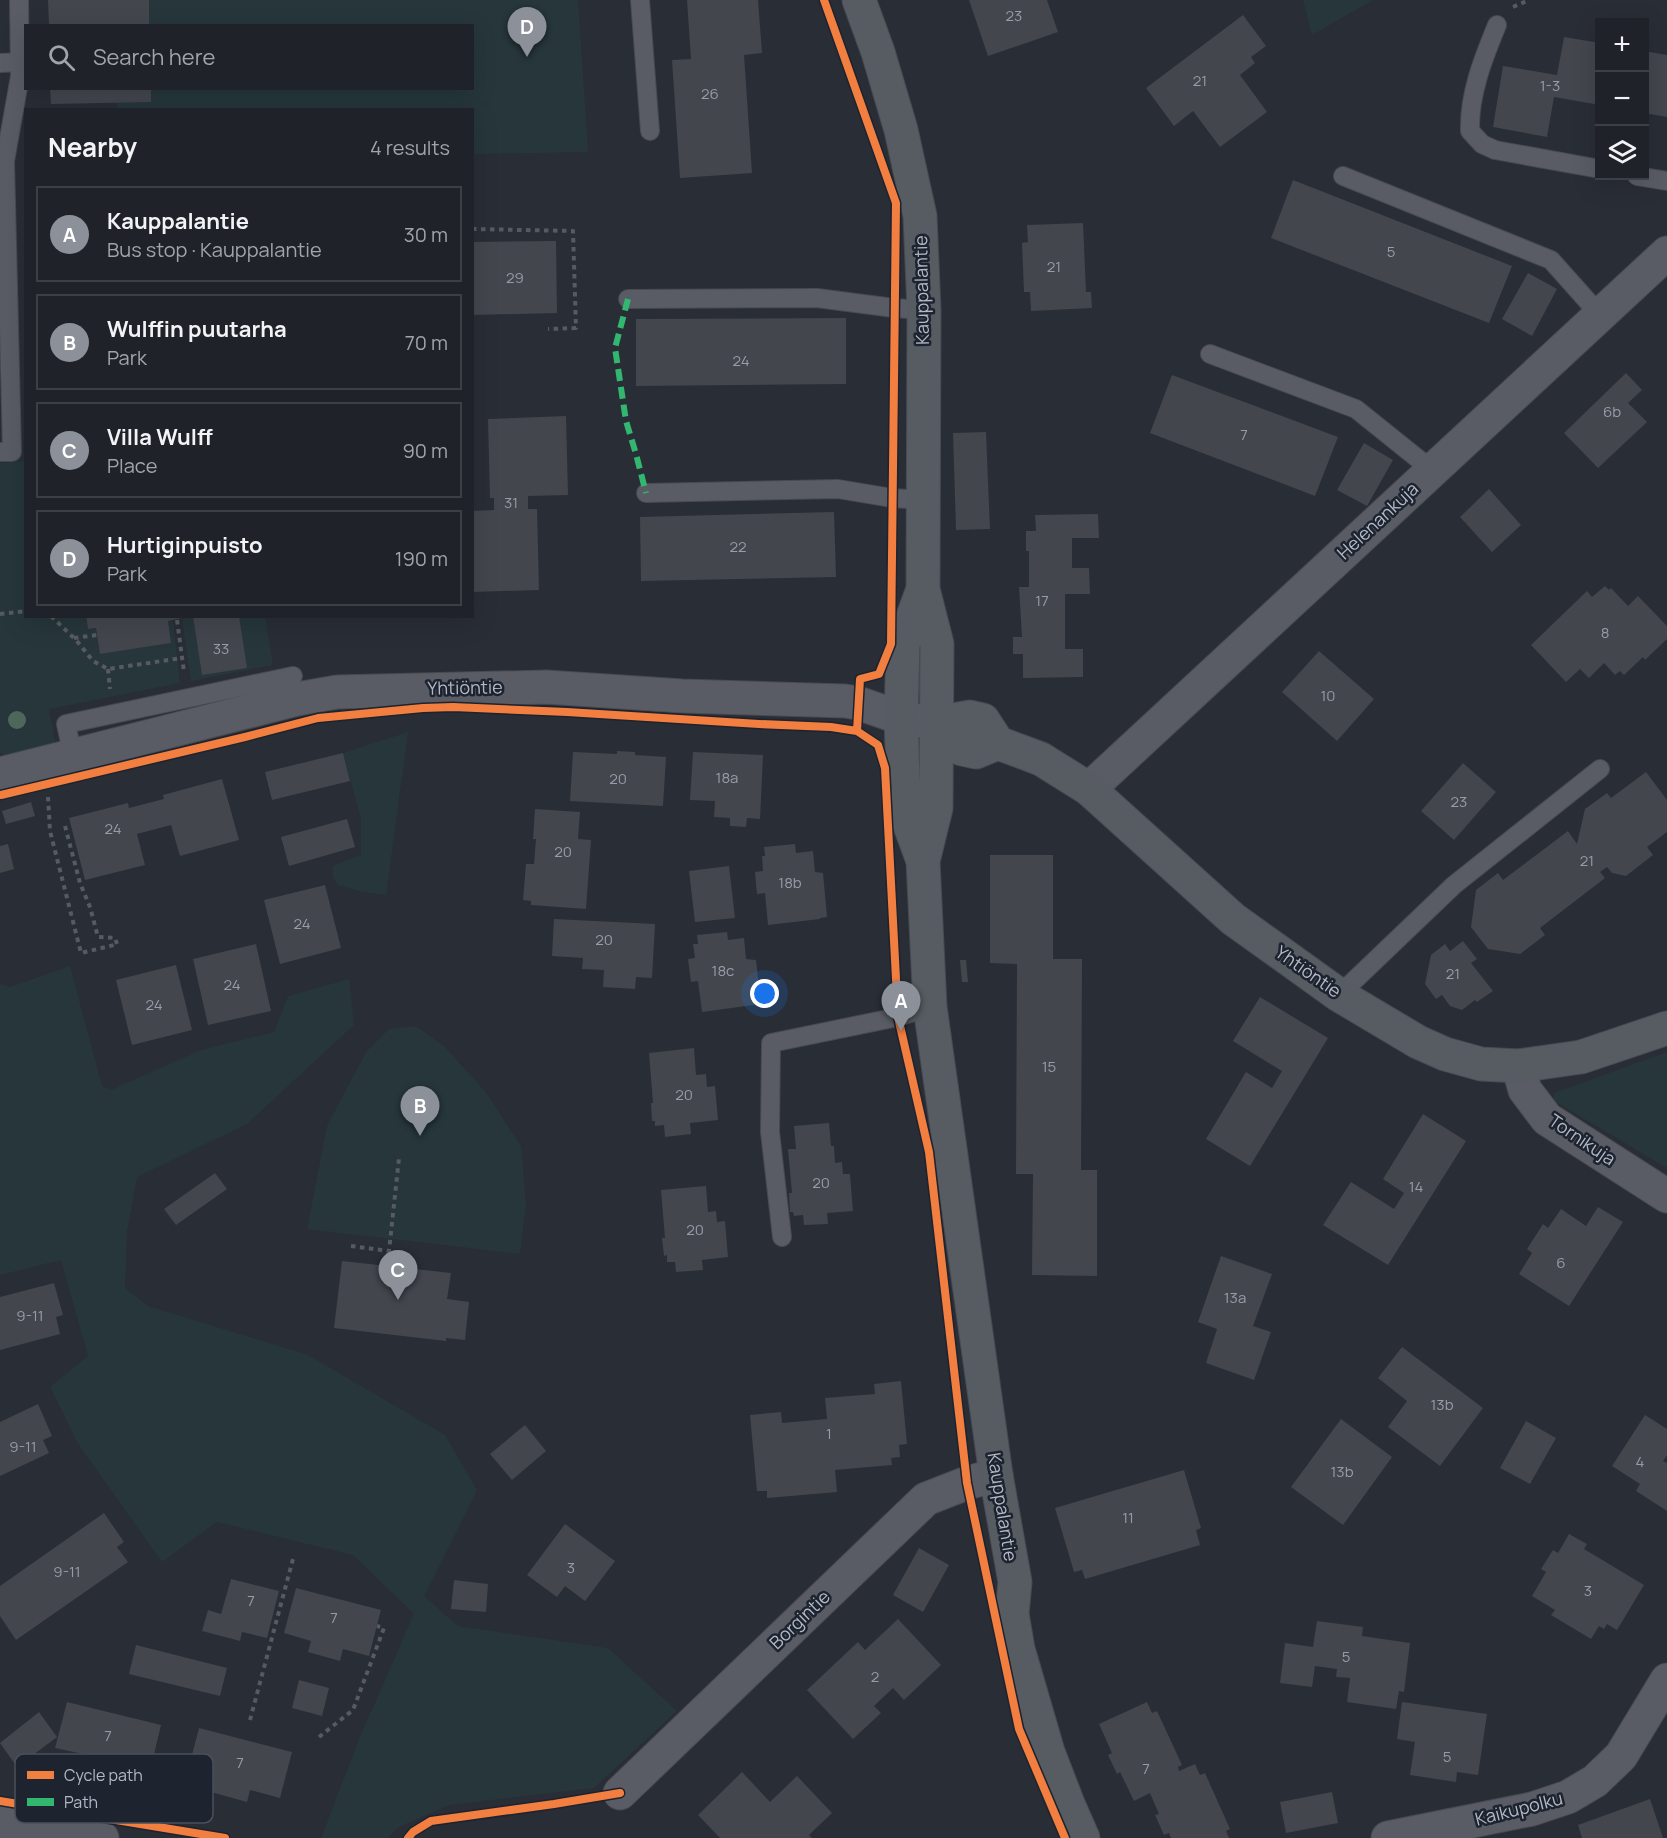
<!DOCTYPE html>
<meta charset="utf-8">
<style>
:root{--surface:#1f2228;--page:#272a30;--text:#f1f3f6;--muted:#a1a4a8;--line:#3c3f45;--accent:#8c9099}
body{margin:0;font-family:Manrope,sans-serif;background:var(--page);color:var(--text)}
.controls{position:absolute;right:18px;top:18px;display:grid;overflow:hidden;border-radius:0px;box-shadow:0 6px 24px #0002}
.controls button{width:54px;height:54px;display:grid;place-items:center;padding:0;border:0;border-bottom:2px solid var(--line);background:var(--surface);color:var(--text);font:30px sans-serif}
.you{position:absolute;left:765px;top:994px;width:21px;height:21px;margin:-15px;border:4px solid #fff;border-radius:50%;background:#1a73e8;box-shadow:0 0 0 9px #1a73e833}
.badge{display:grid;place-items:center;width:39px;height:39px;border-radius:50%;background:var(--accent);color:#fff;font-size:20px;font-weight:700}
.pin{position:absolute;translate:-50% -50px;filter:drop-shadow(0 2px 3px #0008)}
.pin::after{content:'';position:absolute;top:32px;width:21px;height:18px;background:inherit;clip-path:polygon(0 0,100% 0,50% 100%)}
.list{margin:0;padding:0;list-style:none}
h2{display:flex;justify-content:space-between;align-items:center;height:78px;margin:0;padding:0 24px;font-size:26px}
h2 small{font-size:20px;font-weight:400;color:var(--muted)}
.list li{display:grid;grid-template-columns:39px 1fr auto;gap:18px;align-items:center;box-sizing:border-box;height:96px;margin:0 12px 12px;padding:0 12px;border:2px solid var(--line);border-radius:0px}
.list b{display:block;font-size:22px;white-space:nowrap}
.list p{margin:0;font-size:20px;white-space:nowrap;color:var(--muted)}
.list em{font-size:20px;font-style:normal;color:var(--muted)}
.icon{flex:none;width:33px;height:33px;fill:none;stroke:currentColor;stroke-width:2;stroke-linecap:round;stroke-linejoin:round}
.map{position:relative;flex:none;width:1667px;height:1838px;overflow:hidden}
.search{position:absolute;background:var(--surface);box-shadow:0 6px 24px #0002;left:24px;top:24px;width:450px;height:66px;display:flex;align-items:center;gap:15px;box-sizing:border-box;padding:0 21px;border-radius:0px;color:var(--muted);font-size:22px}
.panel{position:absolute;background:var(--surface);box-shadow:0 6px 24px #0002;left:24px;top:108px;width:450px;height:510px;border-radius:0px}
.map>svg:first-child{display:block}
</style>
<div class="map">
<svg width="1667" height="1838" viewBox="0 0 1667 1838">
<rect width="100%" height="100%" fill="#292d35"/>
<!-- green -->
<path fill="#26363a" d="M149 0H578L588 152 473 154 472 110H117V102L151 88H472V26L149 25Z
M1303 0H1373L1312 35Z
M25 461 26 616 86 617 88 629 96 628 100 654 171 643 168 621 173 620 180 683 49 709 56 747 3 760V753H0V463Z
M194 617H265L273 665 191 681 182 619Z
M408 732 386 895 359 891 338 885 333 877V866L361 855V819L343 753Z
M70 966 102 1086 111 1090 201 1050 274 1032 288 996 349 979 354 1025 247 1124 137 1177 127 1232 125 1288 148 1306 308 1355 445 1435 477 1490 424 1596 458 1626 608 1648 677 1711 594 1788 449 1805 399 1827 388 1838H321L360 1737 414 1614 353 1555 217 1522 162 1562 77 1442 50 1387 88 1356 61 1260 0 1275V984L10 987Z
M416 1026 444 1046 485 1091 521 1146 526 1203 520 1254 307 1229 327 1126 366 1052 389 1029Z
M1667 1052V1168L1554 1101V1093Z"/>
<!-- building -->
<path fill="#43464d" d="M48 0H149V26H49Z
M687 0H758L762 53 744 55 752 173 680 178 672 60 691 59Z
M969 0H1047L1058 32 988 56Z
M1243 15 1266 46 1251 57 1255 63 1240 75 1267 112 1220 147 1193 111 1174 126 1146 88Z
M1564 37 1600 43V105L1554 97 1547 137 1493 127 1503 66 1557 75Z
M1644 51 1667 55V117L1644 113Z
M50 88H151V102L51 104Z
M1293 180 1512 266 1489 323 1271 238Z
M1083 223 1086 292H1091L1092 308 1031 311 1030 292H1024L1022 243 1028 242 1027 225Z
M556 241 557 313 472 315V242Z
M1528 273 1557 289 1532 336 1502 319Z
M846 318V384L636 386V319Z
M1626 373 1642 390 1628 403 1647 422 1598 468 1564 433Z
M1172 375 1338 437 1315 496 1150 433Z
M566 416 568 495 528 496V509H537L539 590 472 592V511L494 510V498H490L488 419Z
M986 432 990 529 956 530 953 433Z
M1364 443 1393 460 1367 506 1337 490Z
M1489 489 1521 525 1492 552 1460 517Z
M834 512 836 577 641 581 640 517Z
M1098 514 1099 538H1072V568H1089L1090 594H1065V649H1083V677L1023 678V654H1013V637H1022L1019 587H1029V551H1026V531H1036L1035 515Z
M1605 586 1609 590 1611 588 1628 606 1638 596 1667 626V639L1645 660 1643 657 1624 675 1620 671 1615 675 1604 663 1589 678 1580 669 1566 682 1531 645 1587 591 1592 597Z
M86 616H187V617L168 621 171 643 100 654 96 628 88 629Z
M193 616H239L247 668 202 675Z
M1319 651 1374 699 1337 741 1282 692Z
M617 751 635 752V755L666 757 663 806 570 801 573 752 617 754Z
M693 752 763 755 760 819 747 818 746 827 730 826V818L714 817 715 801 690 800Z
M343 753 350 781 272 800 265 772Z
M1463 763 1496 792 1454 840 1421 811Z
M1646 772 1667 800V832L1647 847 1653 855 1626 876 1612 873 1607 867 1600 872 1605 878 1540 928 1545 935 1520 954 1488 949 1471 927 1476 890 1498 873 1503 880 1568 831 1577 844 1585 809 1607 793 1611 798Z
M222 779 239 840 180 856 171 825 137 834 145 865 85 880 69 818 128 803 129 808 164 799 163 795Z
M31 802 35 816 6 824 2 811Z
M535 809 580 812 578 839 591 840 586 909 531 905V901L523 900 526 864H534L536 839H533Z
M347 819 355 847 289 866 281 837Z
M8 844 14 869 0 873V846Z
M795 844 796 853 813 851 815 872 823 873 827 917 820 918V919L768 925 765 893 757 894 755 872 763 871 762 856H765L764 847Z
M990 855H1053V959H1082L1081 1170H1097V1276L1032 1275 1033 1174H1016L1017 964 990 963Z
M729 866 735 918 695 922 689 871Z
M325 885 341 948 280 964 264 900Z
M554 919 655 924 652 978 636 977 635 989 603 987 604 970 582 969 583 958 552 956Z
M727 932 728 940 744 938 746 959 756 960 761 1004 702 1012 698 981 691 982 688 959 695 958 693 944H698L697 935Z
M1463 941 1477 959 1471 963 1493 991 1477 1002 1475 1000 1462 1010 1450 1006 1442 995 1436 999 1425 984 1431 955 1445 944 1450 951Z
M256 944 271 1011 208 1025 193 959Z
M960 960H966L968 982H962Z
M176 965 192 1030 132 1045 116 980Z
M1260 997 1328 1038 1250 1166 1206 1139 1246 1072 1272 1088 1282 1071 1233 1041Z
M694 1048 696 1075 706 1074 707 1087 715 1086 718 1120 690 1123 691 1134 665 1137 664 1125 655 1126V1121H652L651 1103H653L649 1053Z
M1423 1114 1466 1141 1388 1265 1323 1225 1351 1182 1394 1209 1404 1193 1383 1179Z
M829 1123 831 1146H834L835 1163 842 1162 843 1174H850L853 1211 827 1213 828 1224 804 1225 803 1215 794 1216 793 1212H790L789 1193H792L788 1149H796L794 1126Z
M215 1173 227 1189 176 1225 164 1209Z
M706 1186 708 1212 716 1211 717 1222 725 1221 728 1257 702 1260 703 1270 676 1272 675 1262H667V1255L664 1256 662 1238H665L661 1190Z
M1598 1207 1623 1222 1569 1306 1519 1274 1532 1253 1527 1249 1543 1224 1548 1228 1561 1209 1586 1226Z
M1221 1256 1272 1274 1253 1326 1271 1332 1254 1380 1206 1363 1217 1329 1198 1322Z
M342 1261 451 1273 447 1299 469 1302 465 1340 446 1338V1341L334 1328Z
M54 1283 63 1315 56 1317 60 1334 0 1350V1297Z
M1402 1347 1483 1408 1440 1466 1388 1427 1407 1401 1378 1378Z
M901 1381 907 1444 899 1445 900 1457 891 1458 892 1465 835 1470 837 1492 767 1498V1491H757L750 1415 781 1412 782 1423 827 1419 825 1398 875 1394 874 1384Z
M38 1404 52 1436 43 1440 49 1453 0 1476V1422Z
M1645 1415 1667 1429V1455L1663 1461 1667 1463V1511L1636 1491 1640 1484 1612 1466Z
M1341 1419 1392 1457 1343 1525 1291 1487Z
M1526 1421 1556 1438 1530 1484 1500 1468Z
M525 1425 546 1451 512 1480 490 1454Z
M1184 1470 1201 1528 1196 1530 1200 1545 1085 1579 1082 1570 1074 1572 1055 1508Z
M104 1513 124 1542 117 1547 128 1562 16 1640 0 1616V1586Z
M565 1524 615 1561 585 1601 565 1586 557 1597 527 1575Z
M1569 1534 1587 1544 1584 1549 1644 1585 1617 1630 1607 1624 1604 1629 1599 1626 1591 1639 1551 1615 1555 1610 1532 1596 1546 1572 1541 1569 1553 1550 1558 1553Z
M919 1548 949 1565 923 1612 893 1595Z
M231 1579 279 1591 267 1638 242 1632 240 1641 202 1631 208 1610 221 1614Z
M454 1580 488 1584 486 1612 451 1609Z
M296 1588 381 1610 369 1656 343 1649 340 1661 308 1652 311 1641 284 1633Z
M898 1619 941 1665 904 1700 893 1688 874 1706 881 1713 853 1739 807 1690 858 1642 865 1650Z
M1317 1621 1363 1627 1362 1636 1410 1643 1404 1692 1399 1691 1396 1709 1347 1702 1350 1678 1336 1677 1337 1669 1315 1666 1312 1687 1280 1683 1285 1643 1313 1647Z
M136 1645 227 1668 220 1696 129 1674Z
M299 1680 329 1688 322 1716 292 1708Z
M67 1702 161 1725 150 1771 119 1763 116 1775 80 1766 83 1754 55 1748Z
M1147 1702 1152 1713 1157 1711 1182 1765 1178 1767 1179 1771 1195 1764 1200 1775 1205 1773 1230 1829 1226 1831 1229 1838H1171L1169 1833 1164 1835 1155 1815 1159 1814 1150 1793 1134 1801 1120 1772 1117 1774 1108 1755 1112 1753 1099 1724Z
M1402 1702 1487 1714 1478 1775 1457 1772 1456 1782 1410 1775 1415 1742 1397 1739Z
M39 1712 57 1737 17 1767 0 1743Z
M199 1728 292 1752 280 1798 250 1790 247 1802 211 1792 214 1781 187 1774Z
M742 1772 770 1802 797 1776 832 1813 809 1835 812 1838H720L698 1815Z
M1332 1792 1338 1823 1286 1833 1280 1802Z
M1650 1799 1663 1838H1582L1578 1825Z"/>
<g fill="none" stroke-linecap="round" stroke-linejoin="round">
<!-- lane casing -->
<g stroke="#474a4f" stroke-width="20">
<path id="lane" d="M640 0 650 131
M1497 25C1483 59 1469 94 1470 131L1482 144 1495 150 1600 169
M0 63 20 62
M1343 176 1551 260 1600 315
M1637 176 1667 181
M628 299 817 298 894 308 924 310
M1210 354 1356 409 1432 470
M0 452H12L5 161 20 76 19 0
M646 493 838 489 892 498 923 500
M73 756 66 724 293 676
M1339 995 1454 885 1600 769
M782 1237 770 1132 771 1043 898 1017 930 1007"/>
</g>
<!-- street casing -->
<g stroke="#474a4f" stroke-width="35">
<path id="street" d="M0 774 297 699 337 692 546 687 682 696 845 701 858 703 901 718 936 723
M1089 789 1667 253
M1518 1066 1525 1090 1547 1119 1667 1196
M620 1793 926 1499 967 1483 996 1475
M0 1821 102 1838
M1388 1838 1532 1809 1568 1797 1595 1781 1621 1756 1667 1680"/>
</g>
<!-- secondary casing -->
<g stroke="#474a52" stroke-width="35">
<path id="secondary" d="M859 0 878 52 901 130 920 216 924 310 923 589 937 644 936 808 923 861 930 1007 996 1475 1015 1582 1012 1614 1018 1649 1048 1752 1068 1804 1083 1838
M923 589 903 644 901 718 904 809 923 861
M936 723 970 717 983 720 998 743 1041 759 1089 789 1233 919 1339 995 1418 1042 1445 1054 1481 1064 1518 1066 1581 1057 1667 1028
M936 723 962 749 976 752 998 743"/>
</g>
<!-- path -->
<path stroke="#565b60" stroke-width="4" stroke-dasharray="4.5 4.5" stroke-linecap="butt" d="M1513 7 1529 0
M472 229 573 231 576 328 548 329
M0 614 26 611
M51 616 76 640 93 661 108 669 182 658
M177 620 184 672
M74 638 97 635
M108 669 110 689
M48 797 50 831 81 953 114 945
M65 826 80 883 90 907 98 937 115 938 117 944
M351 1246 389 1251 399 1158
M250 1720 293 1559
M319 1737 353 1710 384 1628 377 1626"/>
<!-- lane -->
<use href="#lane" stroke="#595c64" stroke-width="18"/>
<!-- street -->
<use href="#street" stroke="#595c64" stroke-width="33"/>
<!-- secondary -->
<use href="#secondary" stroke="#575b62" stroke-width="33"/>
<!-- quiet -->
<path stroke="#33b770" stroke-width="6" stroke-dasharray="12 6" stroke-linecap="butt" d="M628 299 615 348 626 421 636 454 646 493"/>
<!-- cycleway casing -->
<g stroke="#1d232f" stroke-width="11">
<path id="cycleway" d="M824 0 896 203 891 644 879 674 860 679 857 731 878 745 885 768 898 1017 929 1152 967 1483 1019 1729 1065 1838
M1 795 245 737 318 718 423 708 453 707 567 712 759 724 831 727 857 731
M0 1801 225 1838
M408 1838 413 1832 431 1821 554 1804 620 1793"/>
</g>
<!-- cycleway -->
<use href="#cycleway" stroke="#f27e40" stroke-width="8"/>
</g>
<!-- trees -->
<circle fill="#4d675a" cx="17" cy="720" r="9"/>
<g text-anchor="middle" stroke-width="5" stroke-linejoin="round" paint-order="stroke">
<!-- number labels -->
<g font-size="15" fill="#979ca8">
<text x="1014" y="21">23</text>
<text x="1200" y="86">21</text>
<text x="1550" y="91">1-3</text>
<text x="710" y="99">26</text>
<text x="1391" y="257">5</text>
<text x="1054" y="272">21</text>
<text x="515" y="283">29</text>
<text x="741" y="366">24</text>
<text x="1612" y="417">6b</text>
<text x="1244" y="440">7</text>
<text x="511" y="508">31</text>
<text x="738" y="552">22</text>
<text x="1042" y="606">17</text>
<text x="1605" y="638">8</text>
<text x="221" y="654">33</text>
<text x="1328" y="701">10</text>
<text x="727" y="783">18a</text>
<text x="618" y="784">20</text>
<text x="1459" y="807">23</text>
<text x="113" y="834">24</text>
<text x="563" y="857">20</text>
<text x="1587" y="866">21</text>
<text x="790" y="888">18b</text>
<text x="302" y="929">24</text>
<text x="604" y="945">20</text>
<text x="723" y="976">18c</text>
<text x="1453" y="979">21</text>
<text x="232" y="990">24</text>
<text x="154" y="1010">24</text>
<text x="1049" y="1072">15</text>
<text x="684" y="1100">20</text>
<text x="821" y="1188">20</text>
<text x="1416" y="1192">14</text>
<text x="695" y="1235">20</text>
<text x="1561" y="1268">6</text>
<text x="1235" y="1303">13a</text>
<text x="30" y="1321">9-11</text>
<text x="1442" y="1410">13b</text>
<text x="829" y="1439">1</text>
<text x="23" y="1452">9-11</text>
<text x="1640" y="1467">4</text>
<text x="1342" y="1477">13b</text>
<text x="1128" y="1523">11</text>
<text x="571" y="1573">3</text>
<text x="67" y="1577">9-11</text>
<text x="1588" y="1596">3</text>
<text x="251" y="1606">7</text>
<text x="334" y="1623">7</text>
<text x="1346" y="1662">5</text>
<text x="875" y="1682">2</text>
<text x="108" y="1741">7</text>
<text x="1447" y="1762">5</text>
<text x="240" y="1768">7</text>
<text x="1146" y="1774">7</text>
</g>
<!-- street labels -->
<g font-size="18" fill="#b3b9c6" stroke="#1d232f">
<text transform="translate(922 290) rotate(-91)" y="6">Kauppalantie</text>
<text transform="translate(1378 521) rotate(-43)" y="6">Helenankuja</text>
<text transform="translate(465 688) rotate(-1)" y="6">Yhtiöntie</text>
<text transform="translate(1308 972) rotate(35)" y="6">Yhtiöntie</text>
<text transform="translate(1582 1140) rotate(34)" y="6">Tornikuja</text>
<text transform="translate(1002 1507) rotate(81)" y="6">Kauppalantie</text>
<text transform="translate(800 1620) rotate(-44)" y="6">Borgintie</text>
<text transform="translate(1519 1809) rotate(-14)" y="6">Kaikupolku</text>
</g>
</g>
<!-- legend -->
<rect x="15" y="1754" width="198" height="69" rx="9" fill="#1d232f" stroke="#4a505c" stroke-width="1.5"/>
<rect x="27" y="1771" width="27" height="8" fill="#f27e40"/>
<rect x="27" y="1798" width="27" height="8" fill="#33b770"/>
<g font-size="16" fill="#b3b9c6">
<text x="64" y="1781">Cycle path</text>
<text x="64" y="1808">Path</text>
</g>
</svg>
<div class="controls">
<button>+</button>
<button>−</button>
<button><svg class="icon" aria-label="layers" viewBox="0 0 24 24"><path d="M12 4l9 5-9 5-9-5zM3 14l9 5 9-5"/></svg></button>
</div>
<div class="you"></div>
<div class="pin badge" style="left:901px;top:1031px">A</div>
<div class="pin badge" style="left:420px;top:1136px">B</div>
<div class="pin badge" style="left:398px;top:1300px">C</div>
<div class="pin badge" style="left:527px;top:57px">D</div>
<div class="search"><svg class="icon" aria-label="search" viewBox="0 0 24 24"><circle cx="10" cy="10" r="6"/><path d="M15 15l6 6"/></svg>Search here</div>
<section class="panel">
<h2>Nearby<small>4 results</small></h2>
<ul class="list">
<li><span class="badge">A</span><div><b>Kauppalantie</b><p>Bus stop · Kauppalantie</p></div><em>30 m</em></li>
<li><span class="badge">B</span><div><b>Wulffin puutarha</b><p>Park</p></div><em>70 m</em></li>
<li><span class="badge">C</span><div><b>Villa Wulff</b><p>Place</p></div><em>90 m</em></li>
<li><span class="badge">D</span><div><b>Hurtiginpuisto</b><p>Park</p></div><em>190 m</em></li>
</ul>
</section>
</div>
